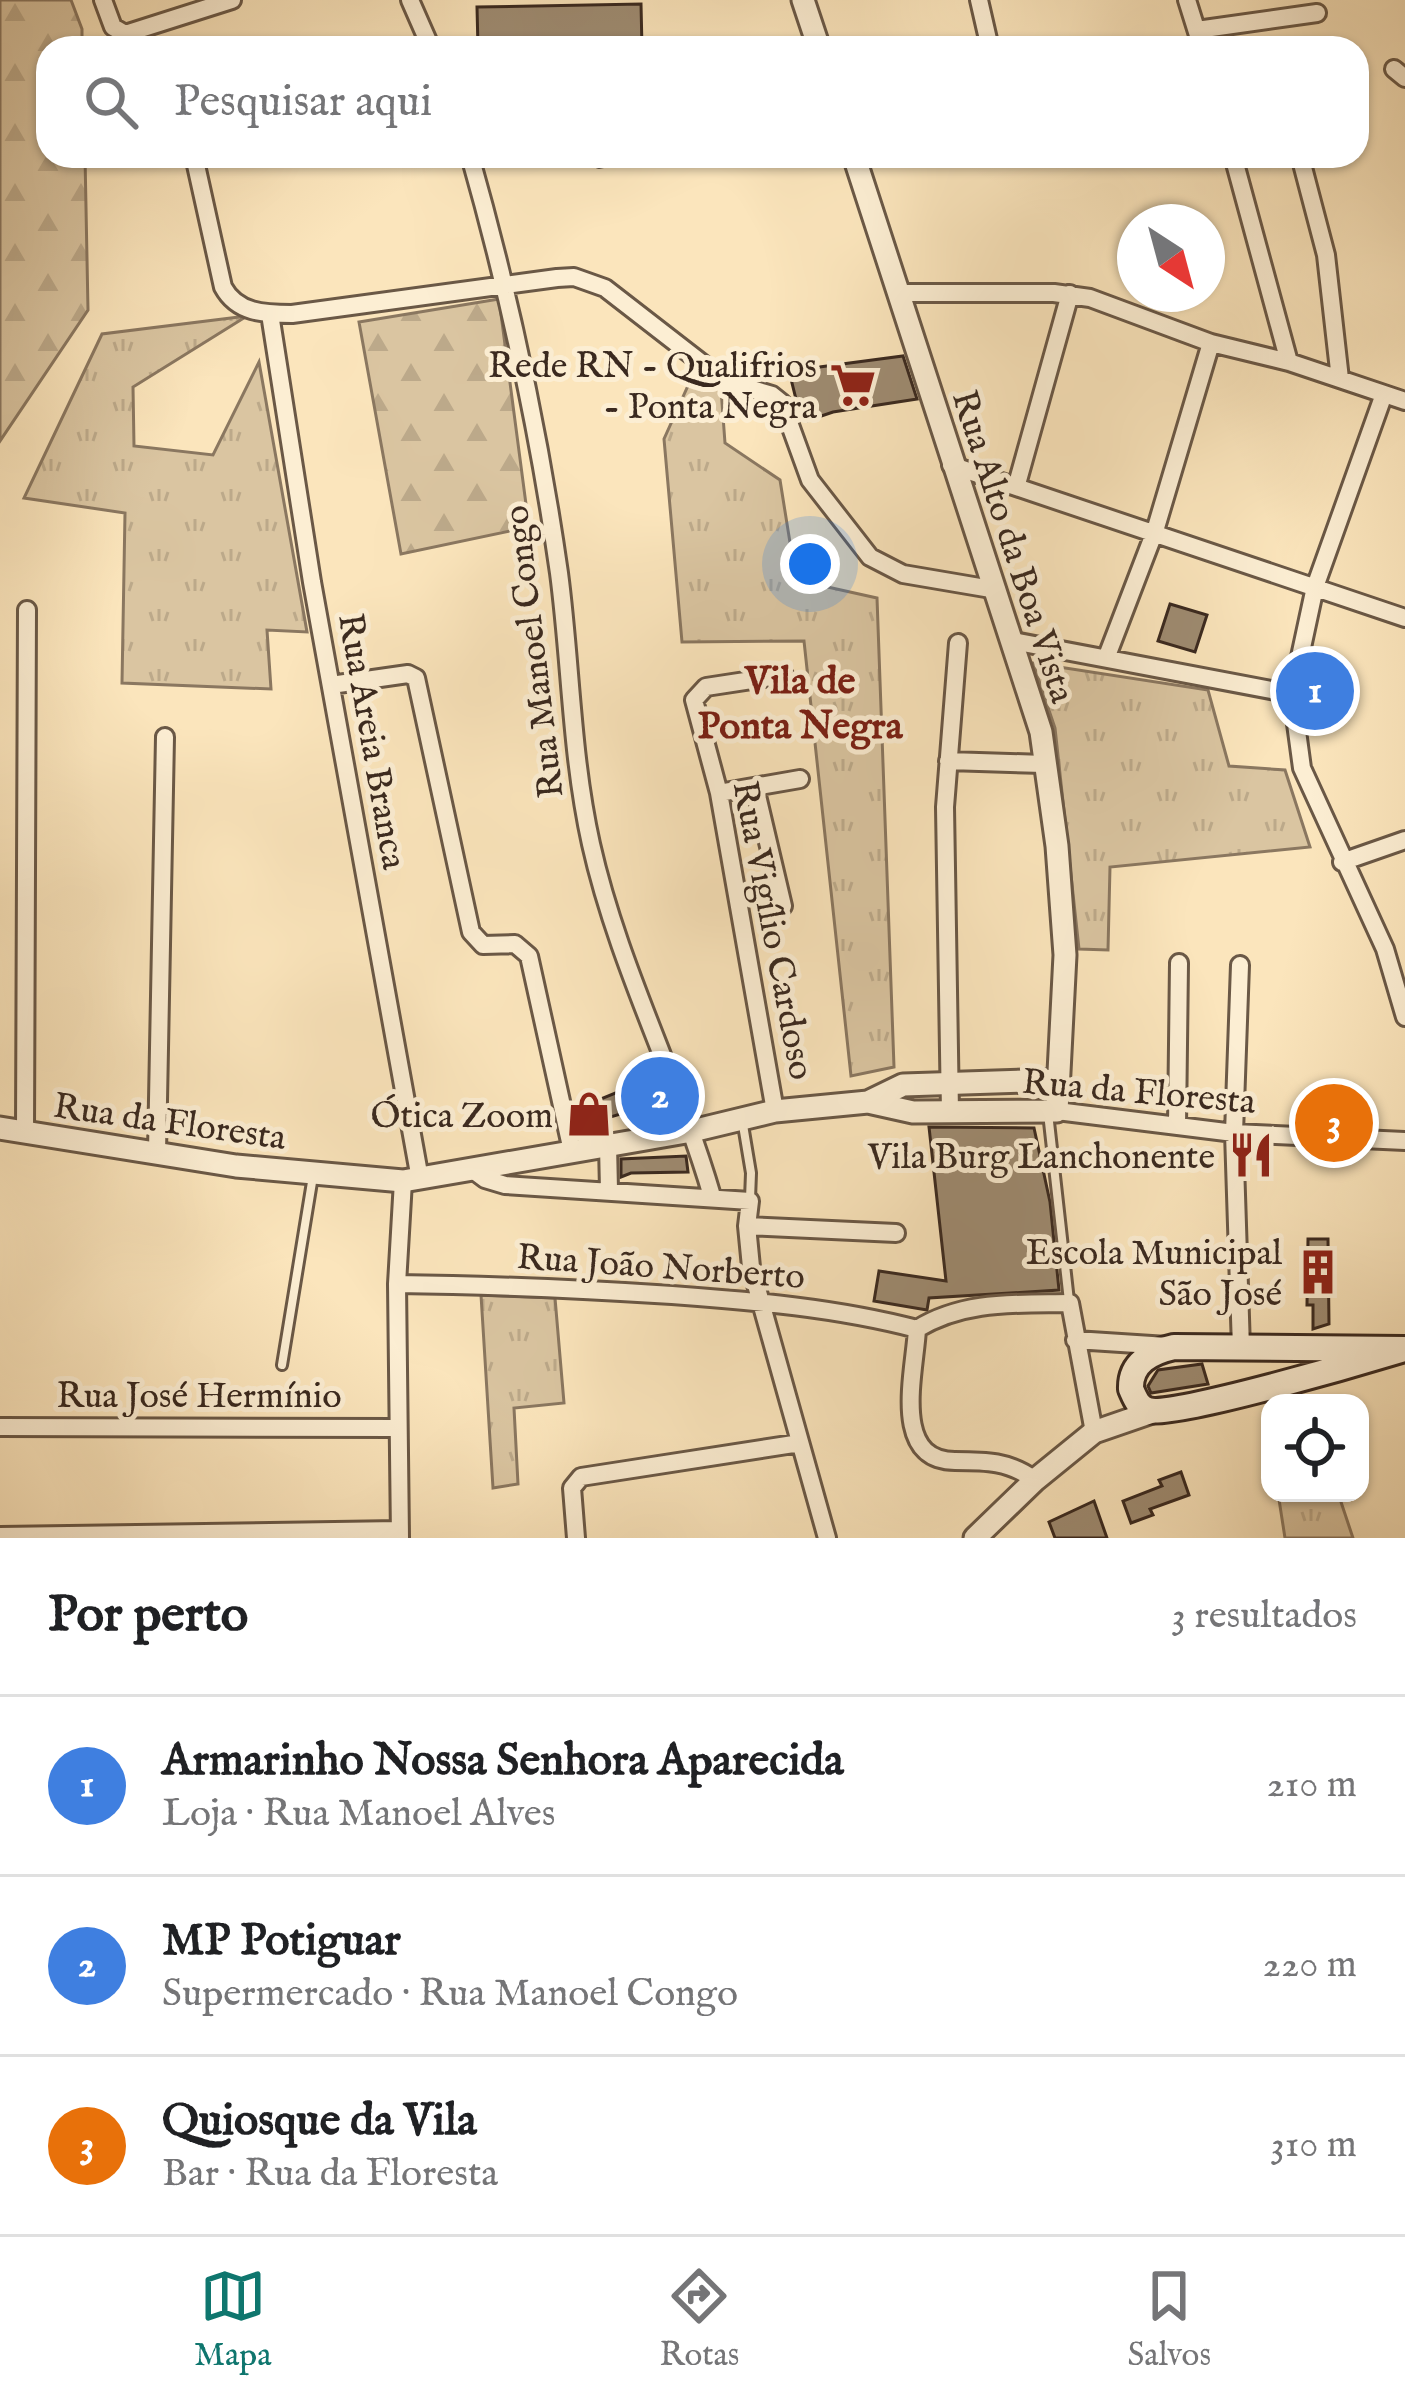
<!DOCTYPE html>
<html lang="pt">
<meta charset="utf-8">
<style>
:root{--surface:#fff;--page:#f2f2f2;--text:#202124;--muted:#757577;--line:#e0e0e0;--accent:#0f766e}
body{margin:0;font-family:"IM FELL English",serif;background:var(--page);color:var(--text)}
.controls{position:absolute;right:36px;bottom:36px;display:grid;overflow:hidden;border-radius:24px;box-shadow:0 3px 9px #0004}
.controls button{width:108px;height:108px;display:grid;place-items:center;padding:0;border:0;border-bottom:3px solid var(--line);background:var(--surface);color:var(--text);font:60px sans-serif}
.compass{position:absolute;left:1117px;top:204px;width:108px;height:108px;border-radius:50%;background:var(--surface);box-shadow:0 3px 9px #0004;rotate:144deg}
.you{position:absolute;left:810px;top:564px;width:42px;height:42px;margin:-30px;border:9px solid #fff;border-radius:50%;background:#1a73e8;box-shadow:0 0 0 18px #1a73e833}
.badge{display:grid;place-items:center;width:78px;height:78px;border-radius:50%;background:var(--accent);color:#fff;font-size:39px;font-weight:700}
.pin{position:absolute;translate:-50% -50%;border:6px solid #fff;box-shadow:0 3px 12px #0006}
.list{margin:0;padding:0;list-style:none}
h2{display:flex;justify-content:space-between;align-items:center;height:156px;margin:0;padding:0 48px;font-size:51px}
h2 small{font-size:39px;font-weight:400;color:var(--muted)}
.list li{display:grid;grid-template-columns:78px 1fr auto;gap:36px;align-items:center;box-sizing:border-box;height:180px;padding:0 48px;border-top:3px solid var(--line)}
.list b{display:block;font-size:45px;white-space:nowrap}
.list p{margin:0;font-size:39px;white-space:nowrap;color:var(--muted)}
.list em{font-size:39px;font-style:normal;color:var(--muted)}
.icon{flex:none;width:66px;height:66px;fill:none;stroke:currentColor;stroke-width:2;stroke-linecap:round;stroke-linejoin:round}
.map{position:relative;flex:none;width:1405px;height:1538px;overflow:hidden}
.search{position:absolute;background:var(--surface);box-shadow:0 3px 9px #0004;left:36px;right:36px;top:36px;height:132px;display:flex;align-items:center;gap:30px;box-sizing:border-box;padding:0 42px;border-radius:36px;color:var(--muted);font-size:45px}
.sheet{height:696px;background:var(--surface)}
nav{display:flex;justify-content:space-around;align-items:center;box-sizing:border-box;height:168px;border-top:3px solid var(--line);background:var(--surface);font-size:33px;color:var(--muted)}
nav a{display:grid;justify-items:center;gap:6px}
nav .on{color:var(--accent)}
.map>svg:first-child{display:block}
</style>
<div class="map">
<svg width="1405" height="1538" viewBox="0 0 1405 1538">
<defs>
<pattern id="grass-tufts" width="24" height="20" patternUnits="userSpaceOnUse" patternTransform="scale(3)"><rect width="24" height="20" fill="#dac5a1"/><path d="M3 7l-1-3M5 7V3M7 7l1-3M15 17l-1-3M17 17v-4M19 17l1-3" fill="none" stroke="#bca98a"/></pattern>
<pattern id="forest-firs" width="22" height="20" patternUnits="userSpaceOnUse" patternTransform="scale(3)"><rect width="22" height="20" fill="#dac5a1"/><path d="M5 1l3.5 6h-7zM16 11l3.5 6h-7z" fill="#bca98a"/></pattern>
</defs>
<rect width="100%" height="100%" fill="#fbe5bc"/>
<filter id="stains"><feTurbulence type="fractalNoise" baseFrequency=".00167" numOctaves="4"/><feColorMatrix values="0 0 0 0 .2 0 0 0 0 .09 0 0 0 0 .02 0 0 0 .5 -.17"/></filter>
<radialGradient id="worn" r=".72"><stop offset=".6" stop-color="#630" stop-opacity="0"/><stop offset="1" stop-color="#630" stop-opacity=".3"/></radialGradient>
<!-- grass -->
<path fill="url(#grass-tufts)" stroke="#8a7760" stroke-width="3" d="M247 316 133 387 134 446 213 455 259 362 307 632 267 630 271 689 122 683 125 513 24 498 102 334Z
M696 368 721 389 725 443 780 480 796 580 877 598 894 1067 851 1076 804 641 682 642 664 439Z
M1033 663 1208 690 1229 766 1285 770 1310 847 1110 867 1108 950 1079 949 1055 728Z
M481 1295 555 1298 564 1403 514 1408 518 1484 493 1488Z
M1278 1493H1338L1353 1538H1285Z"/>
<!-- forest -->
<path fill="url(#forest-firs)" stroke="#8a7760" stroke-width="3" d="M0 0H71L82 29V48H48V156H85L88 310 0 441Z
M499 299 529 527 401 554 359 322Z"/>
<!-- building -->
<path fill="#9e8b71" stroke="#3a291f" stroke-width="3" d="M641 4 642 48H478L477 7Z
M903 356 917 399 833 412 807 421 801 419 789 371Z
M1170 604 1207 615 1195 652 1158 641Z
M657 1076 671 1114 660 1118 654 1104 587 1124 581 1107Z
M929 1127 1034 1128 1050 1202 1059 1290 929 1298 927 1310 874 1301 879 1271 946 1281Z
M686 1156 688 1172 631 1173 621 1177V1159Z
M1308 1239H1328L1329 1324 1313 1329V1305H1307Z
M1202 1364 1208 1384 1151 1393 1148 1386 1158 1370Z
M1181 1472 1189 1495 1150 1509 1153 1515 1131 1523 1123 1501 1162 1486 1159 1480Z
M1094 1501 1107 1538H1055L1049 1522Z"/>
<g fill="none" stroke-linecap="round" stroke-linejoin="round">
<!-- service casing -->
<g stroke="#6a5846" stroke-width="14">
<path id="service" d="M599 162 628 156
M1048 1113 1069 1301
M742 1119 751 1173 750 1199
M282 1365 313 1176"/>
</g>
<!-- minor casing -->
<g stroke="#6a5846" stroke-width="22">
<path id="minor" d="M103 0 113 27 125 34 232 0
M410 0 431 48
M979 0 990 48
M1187 0 1202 48
M1197 30 1317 13
M1394 69 1405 78
M194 156 223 287C237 313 264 314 292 314L557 278 574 277 605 288 725 381 772 395 782 403 810 480 870 557 903 574 997 590
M470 156C509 293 539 433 559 573 571 664 571 754 591 844 618 965 677 1076 712 1196
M1016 156V157
M1233 156 1289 362
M1300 156 1326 255 1340 379
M899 293H1054L1090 298 1211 343 1289 362 1405 401
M270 314 312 582 420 1179
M1384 394 1315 587 1292 694 1302 768 1385 949 1405 1017
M951 465 1405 618
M1017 484 1070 294
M1013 641 1292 694
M1107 656 1155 531 1211 343
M331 685 408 674 416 678 471 932 483 945 515 944 529 956 572 1151
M948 761 1044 764
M755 787 783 906
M719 793 800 779
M1342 862 1405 840
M1240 965 1234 1133 1241 1348
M775 1111 719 793 694 700 706 687 784 675
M1057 1111 1234 1133 1405 1141
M950 1112 945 807 958 643
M1177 1126 1179 963
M25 1132 27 610
M608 1145 609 1190
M157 1152 165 737
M473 1170 485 1179 505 1185 750 1201 747 1226 751 1267 827 1538
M747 1226 896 1233
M397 1284C489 1285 580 1289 672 1295 754 1301 837 1308 917 1329 964 1300 1016 1304 1070 1303L1094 1432
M917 1329C915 1371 890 1461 955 1461 986 1461 1009 1461 1035 1480
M1075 1340 1167 1346
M0 1427 398 1428
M0 1536 399 1530
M400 1537 397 1284 403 1181
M576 1538 572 1488 581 1477 800 1443"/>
</g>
<!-- tertiary casing -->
<g stroke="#6a5846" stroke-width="27">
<path id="tertiary" d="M803 0 819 48
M868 1102 903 1085 1059 1080
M0 1128 236 1166 403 1181 692 1131 775 1111 868 1102 913 1112 1057 1111 1065 955 1057 846 1041 732 854 156
M975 1538 1035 1480 1094 1432 1152 1412"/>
</g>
<!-- secondary casing -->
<g stroke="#3a291f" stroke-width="30">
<path id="secondary" d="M1174 1347 1404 1349C1368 1360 1172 1418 1148 1410 1138 1407 1135 1398 1131 1389 1130 1363 1151 1352 1174 1347Z"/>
</g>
<!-- service -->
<use href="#service" stroke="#fceed3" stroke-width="8"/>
<!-- minor -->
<use href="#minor" stroke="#fceed3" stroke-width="16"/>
<!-- tertiary -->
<use href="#tertiary" stroke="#fceed3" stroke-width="21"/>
<!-- secondary -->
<use href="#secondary" stroke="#fceed3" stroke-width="24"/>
</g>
<!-- icons -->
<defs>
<g id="supermarket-bare" transform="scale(3.6)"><path d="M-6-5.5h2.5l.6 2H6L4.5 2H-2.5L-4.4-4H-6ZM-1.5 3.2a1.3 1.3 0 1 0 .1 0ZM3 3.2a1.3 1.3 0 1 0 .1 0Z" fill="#8f2418" stroke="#fceed3" stroke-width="2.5" paint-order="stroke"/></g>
<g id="shop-bare" transform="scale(3.6)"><path d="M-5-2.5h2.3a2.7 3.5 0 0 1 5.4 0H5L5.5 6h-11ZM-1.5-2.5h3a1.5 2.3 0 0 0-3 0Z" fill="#8f2418" stroke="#fceed3" stroke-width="2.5" paint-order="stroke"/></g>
<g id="restaurant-bare" transform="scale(3.6)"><path d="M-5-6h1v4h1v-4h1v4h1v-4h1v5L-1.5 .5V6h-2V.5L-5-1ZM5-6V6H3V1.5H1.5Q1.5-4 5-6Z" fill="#8f2418" stroke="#fceed3" stroke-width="2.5" paint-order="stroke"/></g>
<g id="building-bare" transform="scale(3.6)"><path d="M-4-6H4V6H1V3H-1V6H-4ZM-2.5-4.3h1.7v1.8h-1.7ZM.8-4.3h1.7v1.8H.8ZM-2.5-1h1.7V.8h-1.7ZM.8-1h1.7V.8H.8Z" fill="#8f2418" stroke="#fceed3" stroke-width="2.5" paint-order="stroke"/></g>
</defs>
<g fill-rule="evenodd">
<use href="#supermarket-bare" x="853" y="385"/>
<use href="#shop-bare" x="589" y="1114"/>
<use href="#restaurant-bare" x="1251" y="1155"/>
<use href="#building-bare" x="1318" y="1272"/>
</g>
<g text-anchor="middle" stroke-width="10" stroke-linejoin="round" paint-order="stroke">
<!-- poi labels -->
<g font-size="36" fill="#3a291f" stroke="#fceed3" text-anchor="end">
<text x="817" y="377">Rede RN - Qualifrios<tspan x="817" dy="41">- Ponta Negra</tspan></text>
<text x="553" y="1127">Ótica Zoom</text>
<text x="1215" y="1168">Vila Burg Lanchonente</text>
<text x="1282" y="1264">Escola Municipal<tspan x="1282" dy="41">São José</tspan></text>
</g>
<!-- street labels -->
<g font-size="36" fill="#3a291f" stroke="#fceed3">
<text transform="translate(1015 546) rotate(72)" y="13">Rua Alto da Boa Vista</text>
<text transform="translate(532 652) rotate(-97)" y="13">Rua Manoel Congo</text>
<text transform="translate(374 741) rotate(80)" y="13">Rua Areia Branca</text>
<text transform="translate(775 930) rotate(79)" y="13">Rua Vigílio Cardoso</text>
<text transform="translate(1139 1090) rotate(5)" y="13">Rua da Floresta</text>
<text transform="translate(170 1120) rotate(8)" y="13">Rua da Floresta</text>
<text transform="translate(661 1265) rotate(4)" y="13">Rua João Norberto</text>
<text x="199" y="1407">Rua José Hermínio</text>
</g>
<!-- neighbourhood labels -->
<g font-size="39" font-weight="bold" fill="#7a1f14" stroke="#fceed3">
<text x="800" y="693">Vila de<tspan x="800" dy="45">Ponta Negra</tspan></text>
</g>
</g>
<rect width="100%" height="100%" filter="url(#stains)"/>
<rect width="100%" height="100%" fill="url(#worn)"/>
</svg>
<div class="controls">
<button><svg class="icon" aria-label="locate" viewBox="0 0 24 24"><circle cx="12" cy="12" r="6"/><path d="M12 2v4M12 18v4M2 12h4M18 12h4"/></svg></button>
</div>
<svg class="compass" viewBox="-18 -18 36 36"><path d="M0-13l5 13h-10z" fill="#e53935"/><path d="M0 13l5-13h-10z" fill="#757577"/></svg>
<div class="you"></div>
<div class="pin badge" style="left:1315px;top:691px;background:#3f7fe0">1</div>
<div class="pin badge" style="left:660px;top:1096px;background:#3f7fe0">2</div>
<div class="pin badge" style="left:1334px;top:1123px;background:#e8710a">3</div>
<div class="search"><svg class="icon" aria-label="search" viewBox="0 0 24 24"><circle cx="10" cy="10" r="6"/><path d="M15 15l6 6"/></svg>Pesquisar aqui</div>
</div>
<section class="sheet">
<h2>Por perto<small>3 resultados</small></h2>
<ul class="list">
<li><span class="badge" style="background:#3f7fe0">1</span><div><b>Armarinho Nossa Senhora Aparecida</b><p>Loja · Rua Manoel Alves</p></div><em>210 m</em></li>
<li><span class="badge" style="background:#3f7fe0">2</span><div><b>MP Potiguar</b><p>Supermercado · Rua Manoel Congo</p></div><em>220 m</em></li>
<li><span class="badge" style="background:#e8710a">3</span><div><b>Quiosque da Vila</b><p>Bar · Rua da Floresta</p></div><em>310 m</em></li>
</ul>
</section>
<nav>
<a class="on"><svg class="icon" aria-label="map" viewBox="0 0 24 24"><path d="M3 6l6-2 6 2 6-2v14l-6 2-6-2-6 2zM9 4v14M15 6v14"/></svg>Mapa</a>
<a><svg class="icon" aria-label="directions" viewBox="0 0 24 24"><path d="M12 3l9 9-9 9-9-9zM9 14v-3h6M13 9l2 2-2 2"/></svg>Rotas</a>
<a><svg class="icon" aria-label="saved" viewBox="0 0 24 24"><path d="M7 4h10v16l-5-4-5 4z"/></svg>Salvos</a>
</nav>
